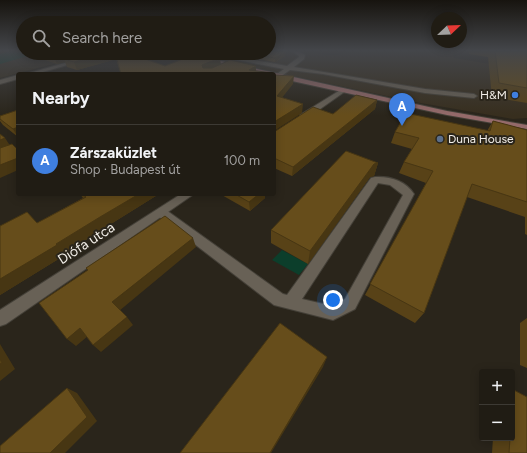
<!DOCTYPE html>
<meta charset="utf-8">
<style>
:root{--surface:#201c14;--page:#28251d;--text:#f1f3f6;--muted:#a2a1a0;--line:#3d3a34;--accent:#db2777}
body{margin:0;font-family:Figtree,sans-serif;background:var(--page);color:var(--text)}
.controls{position:absolute;right:12px;bottom:12px;display:grid;overflow:hidden;border-radius:4px;box-shadow:0 2px 10px #0003}
.controls button{width:36px;height:36px;display:grid;place-items:center;padding:0;border:0;border-bottom:1px solid var(--line);background:var(--surface);color:var(--text);font:20px sans-serif}
.compass{position:absolute;left:431px;top:12px;width:36px;height:36px;border-radius:50%;background:var(--surface);box-shadow:0 2px 10px #0003;rotate:67deg}
.you{position:absolute;left:333px;top:300px;width:14px;height:14px;margin:-10px;border:3px solid #fff;border-radius:50%;background:#1a73e8;box-shadow:0 0 0 6px #1a73e833}
.badge{display:grid;place-items:center;width:26px;height:26px;border-radius:50%;background:var(--accent);color:#fff;font-size:13px;font-weight:700}
.pin{position:absolute;translate:-50% -33px;filter:drop-shadow(0 1px 2px #0008)}
.pin::after{content:'';position:absolute;top:21px;width:14px;height:12px;background:inherit;clip-path:polygon(0 0,100% 0,50% 100%)}
.list{margin:0;padding:0;list-style:none}
h2{display:flex;justify-content:space-between;align-items:center;height:52px;margin:0;padding:0 16px;font-size:17px}
h2 small{font-size:13px;font-weight:400;color:var(--muted)}
.list li{display:grid;grid-template-columns:26px 1fr auto;gap:12px;align-items:center;box-sizing:border-box;height:72px;padding:0 16px;border-top:1px solid var(--line)}
.list b{display:block;font-size:15px;white-space:nowrap}
.list p{margin:0;font-size:13px;white-space:nowrap;color:var(--muted)}
.list em{font-size:13px;font-style:normal;color:var(--muted)}
.icon{flex:none;width:22px;height:22px;fill:none;stroke:currentColor;stroke-width:2;stroke-linecap:round;stroke-linejoin:round}
.map{position:relative;flex:none;width:527px;height:453px;overflow:hidden}
.search{position:absolute;background:var(--surface);box-shadow:0 2px 10px #0003;left:16px;top:16px;width:260px;height:44px;display:flex;align-items:center;gap:10px;box-sizing:border-box;padding:0 14px;border-radius:22px;color:var(--muted);font-size:15px}
.panel{position:absolute;background:var(--surface);box-shadow:0 2px 10px #0003;left:16px;top:72px;width:260px;height:124px;border-radius:4px}
.map>svg:first-child{display:block}
</style>
<div class="map">
<svg width="527" height="453" viewBox="0 0 527 453">
<rect width="100%" height="100%" fill="#2a251b"/>
<!-- built -->
<path fill="#372e1e" d="M0 51H23V53H95L0 78Z
M269 51H303L329 55H339L344 51H453L454 58 527 70V118L513 119 415 102 186 53H269Z"/>
<!-- green -->
<path fill="#0c3e2b" d="M11 51H23V53H38L0 64V54Z
M282 250 308 264 299 275 272 260Z"/>
<g fill="none" stroke-linecap="round" stroke-linejoin="round">
<!-- lane casing -->
<g stroke="#444038" stroke-width="2">
<path id="lane" d="M292 51H298L305 55 304 59 294 67 425 89 474 94 477 96 474 98 425 93 323 74 290 70 274 81V76L284 69 202 53H216L287 66 299 57V56Z
M375 177C390 176 406 181 414 194L355 309 333 320 274 305 158 216 156 213 158 210H166L283 294 287 295 371 178ZM378 183 390 185 403 195 345 299 332 306 302 299Z"/>
</g>
<!-- street casing -->
<g stroke="#444038" stroke-width="2">
<path id="street" d="M100 53H109L36 74H26Z
M18 75V79L0 84V80Z
M342 89 347 90 306 119H300V115Z
M181 194H194L6 324 0 326V310Z"/>
</g>
<!-- secondary casing -->
<g stroke="#444038" stroke-width="2">
<path id="secondary" d="M175 53H185L447 111 527 125V129L447 115 274 77V74H263Z"/>
</g>
<!-- lane -->
<use href="#lane" fill="#686156" fill-rule="evenodd"/>
<!-- street -->
<use href="#street" fill="#686156" fill-rule="evenodd"/>
<!-- secondary -->
<use href="#secondary" fill="#946a6a" fill-rule="evenodd"/>
</g>
<!-- wall -->
<path fill="#584217" d="M16 51H23V53H128L165 66 221 64 256 66 121 74 116 59 77 70 67 67 65 62 57 64Z
M469 51H527V103L492 97 488 57 469 54Z
M224 53H269L285 56 275 62Z
M377 100 375 109 292 176 274 168V132Z
M18 110V137L3 125 0 121V116Z
M493 121 527 130V235L525 234V217L467 197 424 313 415 323 365 295 426 183 399 173 404 162 412 149 391 143 395 132 487 131Z
M378 163 374 176 370 177 308 264 271 243V230Z
M80 194H159L106 227 64 254 65 255 0 295V226L37 223 83 198Z
M220 194H265V198L250 211Z
M527 318V368L520 365V323Z
M493 438H512L527 453H492Z"/>
<!-- shaded-wall -->
<path fill="#473613" d="M286 52 285 56 275 62V58Z
M68 53H98L64 59 65 62 57 64 54 57Z
M108 53H115L117 59 77 70 74 62Z
M220 58 221 65 203 73 202 65Z
M256 66V74L249 70Z
M294 76 293 84 277 104V96Z
M377 100 375 109 292 176 293 167Z
M303 104 302 113 274 131V122Z
M18 127V137L13 129Z
M5 138 11 147 0 152V140Z
M18 158V170L0 178V165Z
M378 163 374 176 370 177 308 264 310 251 374 164Z
M139 194H159L106 227 64 254 65 255 0 295V279L100 217Z
M259 194H265V198L250 211 249 202Z
M193 238 196 247 119 311 112 302Z
M127 317 133 325 101 352 93 345Z
M80 328 88 336 76 346 67 339Z
M0 344 15 369 0 381Z
M327 357 323 367 271 453H270Z
M67 388 77 393 97 421 65 453H50Z"/>
<!-- building -->
<path fill="#664d1b" stroke="#473613" d="M269 51 286 52 275 58 249 53H269Z
M495 51H527V88L499 83Z
M41 53H68L54 57Z
M85 53H108L74 62 64 59Z
M115 53H128L165 66 198 53 220 58 202 65 203 68H212L230 60 256 66 249 70 273 73V74H121Z
M274 75 294 76 277 96 303 104 274 122Z
M356 95 377 100 293 167 274 158V132L313 107 333 114Z
M18 110V127L13 129 0 119V116Z
M406 113 490 131 493 121 527 130V202L472 184 424 313 370 284 433 171 404 162 419 138 395 132Z
M0 134 5 138 0 140Z
M12 144 18 150V158L0 165V148Z
M346 151 378 163 374 164 310 251 271 230Z
M82 194H139L100 217 56 244 57 245 0 279V226L27 212 37 223 86 197Z
M235 194H259L249 202Z
M165 216 193 238 112 302 127 317 93 345 80 328 67 339 39 303 88 270 86 268Z
M280 323 327 357 270 453H180Z
M0 359 2 363 0 364Z
M67 388 87 417 50 453H0V446Z
M512 389 527 397V453H509L510 438H512Z"/>
<!-- sky -->
<linearGradient id="sky" x2="0" y2="1"><stop stop-color="#17140f"/><stop offset="0.44" stop-color="#44464a"/><stop offset="1" stop-color="#44464a" stop-opacity="0"/></linearGradient>
<rect width="527" height="115" fill="url(#sky)"/>
<!-- markers -->
<circle fill="#3f7fe0" stroke="#2a251b" stroke-width="1.5" cx="515" cy="95" r="4"/>
<circle fill="#5c6f8a" stroke="#2a251b" stroke-width="1.5" cx="440" cy="139" r="4"/>
<g text-anchor="middle" stroke-width="4" stroke-linejoin="round" paint-order="stroke">
<!-- far-poi labels -->
<g font-size="12" fill="#f3efe9" stroke="#2a251b" text-anchor="end">
<text x="507" y="99">H&amp;M</text>
<text x="448" y="143" text-anchor="start">Duna House</text>
</g>
<!-- street labels -->
<g font-size="14" fill="#f3efe9" stroke="#2a251b">
<text transform="translate(86 243) rotate(-33)" y="5">Diófa utca</text>
</g>
</g>
</svg>
<div class="controls">
<button>+</button>
<button>−</button>
</div>
<svg class="compass" viewBox="-18 -18 36 36"><path d="M0-13l5 13h-10z" fill="#e53935"/><path d="M0 13l5-13h-10z" fill="#a2a1a0"/></svg>
<div class="you"></div>
<div class="pin badge" style="left:402px;top:126px;background:#3f7fe0">A</div>
<div class="search"><svg class="icon" aria-label="search" viewBox="0 0 24 24"><circle cx="10" cy="10" r="6"/><path d="M15 15l6 6"/></svg>Search here</div>
<section class="panel">
<h2>Nearby<small></small></h2>
<ul class="list">
<li><span class="badge" style="background:#3f7fe0">A</span><div><b>Zárszaküzlet</b><p>Shop · Budapest út</p></div><em>100 m</em></li>
</ul>
</section>
</div>
